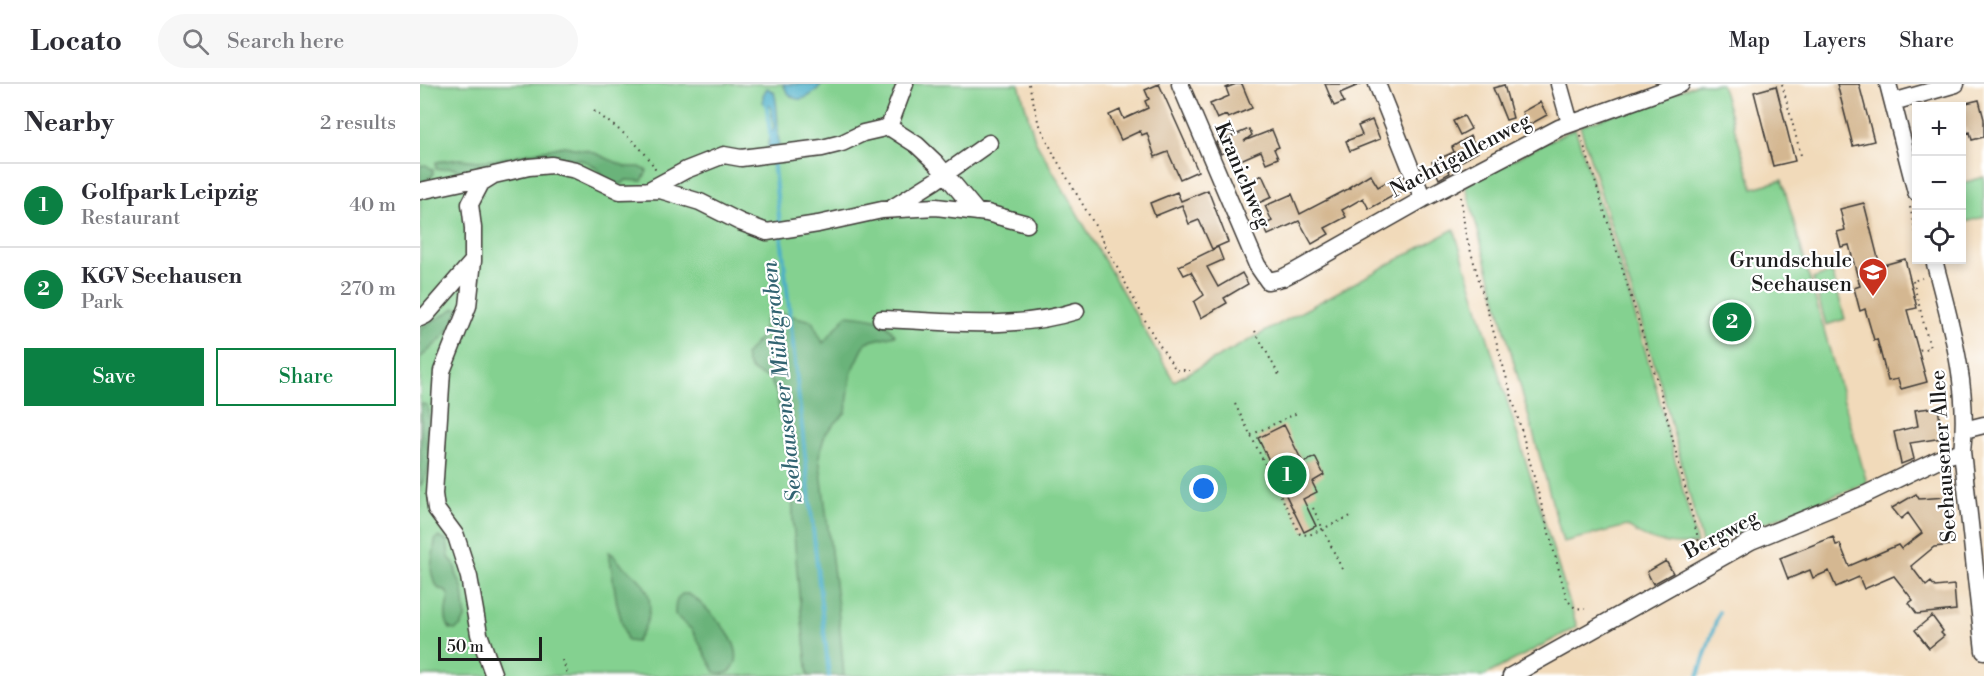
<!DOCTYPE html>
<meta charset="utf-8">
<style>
:root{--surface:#fff;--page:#f7f7f7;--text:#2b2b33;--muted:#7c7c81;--line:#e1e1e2;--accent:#0b8043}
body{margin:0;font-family:"Libre Bodoni",serif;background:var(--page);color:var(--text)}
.controls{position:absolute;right:18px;top:18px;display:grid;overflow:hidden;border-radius:0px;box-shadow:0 3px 9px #0003}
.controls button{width:54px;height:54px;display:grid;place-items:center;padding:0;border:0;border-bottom:2px solid var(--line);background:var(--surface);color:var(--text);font:30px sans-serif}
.scale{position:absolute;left:18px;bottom:15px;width:104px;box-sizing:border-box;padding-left:6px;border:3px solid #1c1c1c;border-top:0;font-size:16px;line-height:21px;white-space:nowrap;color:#1c1c1c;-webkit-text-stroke:4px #fff;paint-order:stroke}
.you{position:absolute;left:784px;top:405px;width:21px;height:21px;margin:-15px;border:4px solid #fff;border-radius:50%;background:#1a73e8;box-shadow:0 0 0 9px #1a73e833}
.badge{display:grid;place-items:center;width:39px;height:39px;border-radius:50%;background:var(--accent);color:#fff;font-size:20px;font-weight:700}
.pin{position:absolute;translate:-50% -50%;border:3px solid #fff;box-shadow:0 2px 6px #0006}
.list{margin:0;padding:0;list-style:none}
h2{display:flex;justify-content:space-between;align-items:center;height:78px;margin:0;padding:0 24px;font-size:26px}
h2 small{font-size:20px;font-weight:400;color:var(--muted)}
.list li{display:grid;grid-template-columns:39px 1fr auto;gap:18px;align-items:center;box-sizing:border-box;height:84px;padding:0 24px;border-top:2px solid var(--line)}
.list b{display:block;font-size:22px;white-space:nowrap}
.list p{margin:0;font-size:20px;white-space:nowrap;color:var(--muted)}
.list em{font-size:20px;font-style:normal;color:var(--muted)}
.actions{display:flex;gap:12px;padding:18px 24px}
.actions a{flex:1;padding:14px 0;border:2px solid var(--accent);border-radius:0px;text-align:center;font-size:21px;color:var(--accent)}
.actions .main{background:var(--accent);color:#fff}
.icon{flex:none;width:33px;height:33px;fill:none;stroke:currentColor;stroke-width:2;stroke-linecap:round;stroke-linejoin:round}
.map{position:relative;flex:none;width:1564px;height:592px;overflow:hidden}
header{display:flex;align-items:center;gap:36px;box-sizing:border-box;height:84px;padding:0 30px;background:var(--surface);border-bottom:2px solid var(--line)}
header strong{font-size:28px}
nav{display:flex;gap:33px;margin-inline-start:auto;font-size:21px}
.search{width:420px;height:54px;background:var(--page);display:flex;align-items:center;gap:15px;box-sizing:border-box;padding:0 21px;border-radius:33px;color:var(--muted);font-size:22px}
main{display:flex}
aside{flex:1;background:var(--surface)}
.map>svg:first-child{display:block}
</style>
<header>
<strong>Locato</strong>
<div class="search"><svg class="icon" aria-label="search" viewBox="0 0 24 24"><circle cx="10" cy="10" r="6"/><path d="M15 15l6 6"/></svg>Search here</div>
<nav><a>Map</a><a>Layers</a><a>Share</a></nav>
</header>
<main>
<aside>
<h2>Nearby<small>2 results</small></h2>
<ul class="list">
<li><span class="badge">1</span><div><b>Golfpark Leipzig</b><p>Restaurant</p></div><em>40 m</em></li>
<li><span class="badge">2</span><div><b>KGV Seehausen</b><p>Park</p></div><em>270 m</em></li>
</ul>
<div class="actions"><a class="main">Save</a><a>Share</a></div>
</aside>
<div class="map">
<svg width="1564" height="592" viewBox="0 0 1564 592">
<rect width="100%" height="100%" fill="#fff"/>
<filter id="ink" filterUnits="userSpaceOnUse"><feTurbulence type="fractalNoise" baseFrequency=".0167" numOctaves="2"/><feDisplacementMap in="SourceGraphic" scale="12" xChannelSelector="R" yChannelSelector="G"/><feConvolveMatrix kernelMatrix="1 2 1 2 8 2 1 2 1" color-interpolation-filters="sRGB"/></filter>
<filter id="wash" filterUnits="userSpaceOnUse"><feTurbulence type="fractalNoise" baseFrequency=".008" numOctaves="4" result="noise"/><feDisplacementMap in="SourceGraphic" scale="24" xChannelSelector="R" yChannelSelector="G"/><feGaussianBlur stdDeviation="1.35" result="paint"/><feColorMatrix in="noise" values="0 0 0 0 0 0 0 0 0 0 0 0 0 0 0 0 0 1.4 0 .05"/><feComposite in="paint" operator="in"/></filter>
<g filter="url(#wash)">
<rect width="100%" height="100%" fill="#f1daba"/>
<!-- green -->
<path fill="#84d190" stroke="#507656" stroke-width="1.5" d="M0 0H599L615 56 754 297 1034 145 1157 543 1064 592H0Z
M1278 0H1301L1333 104 1362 96 1447 399 1283 463 1242 305 1160 42Z
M1155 44 1200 180 1237 307 1277 460C1252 462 1227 458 1207 442L1143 458 1045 100Z
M1564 93V133L1542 139V99Z
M1412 188 1425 235 1406 241 1393 195Z"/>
<!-- forest -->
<path fill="#6bb37a" stroke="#44684b" stroke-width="1.5" d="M144 62 170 67 207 83H220L227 87 222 97 206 96 202 100 187 99C167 50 89 87 53 89 45 90 38 85 30 84 25 84 21 86 16 85V78L39 75 59 77 75 76Z
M6 81 13 86V91L0 100V82Z
M35 224 39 225C33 247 16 260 0 274V245Z
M357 230H364L392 237 403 259 427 231C446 233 465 233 475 251L446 258 431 290 426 328 405 350 399 372 418 523 424 592H388L379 510 373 438 372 390 356 308 349 294C337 291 327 286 325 272L340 253 346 234Z
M1 320 7 321C14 334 0 353 12 373L7 390 0 403Z
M19 453 27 457 29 473 36 483V489L43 506 45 527V535L41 542 35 546 30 545C23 534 26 524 29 512L25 506 19 505C5 485 14 477 15 456Z
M189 468C195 471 197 476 202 481 207 485 213 489 217 493 238 513 230 538 216 558L207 557 197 520Z
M262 510H268L275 514C290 528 330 563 312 585 308 591 302 590 295 588L272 546 255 531C255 523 255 515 262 510Z"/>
<!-- water -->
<path fill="#47adc7" stroke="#326472" stroke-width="1.5" d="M363 0H402C389 16 373 24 363 0Z
M347 4 354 8C359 24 357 44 359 61L348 65V58L354 43 351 23 343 18V11Z"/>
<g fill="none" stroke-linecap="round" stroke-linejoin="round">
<!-- stream -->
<path stroke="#47adc7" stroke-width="4" d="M346 16 351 56
M353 75 360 142
M361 150 409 592
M1278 592 1299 528"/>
</g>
<g id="blocks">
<!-- building -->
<path fill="#d4b791" d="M739 0 778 87 760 95 748 68 735 73 727 49 722 51 720 47 701 56 689 31 700 26 704 35 728 24 725 17 729 15 725 6Z
M816 0H822L832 24 808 34 806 31 797 35 790 20 809 12 806 4Z
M905 0H941L920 9 924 18 914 22Z
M1417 0H1439L1454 57 1433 62Z
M1084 1 1093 34 1086 36 1073 4Z
M1356 2 1375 77 1353 82 1334 8Z
M1559 16 1564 35V53L1552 56 1550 48 1547 49 1546 44 1542 45V20Z
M1120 18 1127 31 1109 41 1102 28Z
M1044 32 1051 45 1040 51 1033 37Z
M952 36 960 55 930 67 926 57 942 51 938 42Z
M829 45 832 51 824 57 852 46 859 63 854 65 858 74 846 79 841 67 816 78 810 64 801 70 796 59Z
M1050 52 1058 68 1028 85 1030 89 1019 95 1012 78 1034 68 1032 63Z
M950 90 958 103 975 93 982 107 949 125 943 114 922 126 926 133 905 144 909 150 892 160 879 137 848 151 843 141 852 137 845 122 872 110 880 130 930 104 929 103Z
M842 91 852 113 834 121 825 99Z
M788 106 808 158 792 165 779 136 769 140 762 121 735 132 730 119 757 108 761 117Z
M1444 119 1460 182 1485 175 1497 224 1487 226 1507 298 1481 305 1478 295 1468 297 1457 255 1454 256 1445 225 1440 227 1434 204 1440 202 1429 161 1421 163 1417 148 1425 146 1420 125Z
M798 163 803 176 787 183 798 203 822 189 828 200 804 214 807 219 781 234 774 218 784 211 771 188 764 191 759 182Z
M1518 323 1522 354 1490 359 1494 375 1481 380 1474 348 1498 342 1495 326Z
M864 341 883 379 895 373 904 391 892 398 897 408 883 415 896 442 884 448 838 354Z
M1496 410 1499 415 1526 413 1531 461 1514 463 1491 482 1506 502 1511 498 1515 503 1534 501 1536 526 1497 530 1489 519 1493 516 1474 492 1444 505 1439 493 1416 503 1409 487 1393 494 1390 486 1368 495 1360 474 1413 453 1416 461 1420 460 1429 482 1478 461 1481 465 1502 449 1488 429 1481 435 1472 424Z
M1246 477 1253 489 1233 500 1227 488Z
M1512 532 1523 547 1521 549 1524 552 1509 564 1495 546Z"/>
</g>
</g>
<g filter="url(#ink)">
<use href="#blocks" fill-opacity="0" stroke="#3c3834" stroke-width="1.5"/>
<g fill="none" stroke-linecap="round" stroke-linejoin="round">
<!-- minor casing -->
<g stroke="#3c3834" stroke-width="19">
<path id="minor" d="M760 0 837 181 848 197 862 194 874 188 1003 115 1139 44 1261 0
M957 0 1003 115
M1139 0 1150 39
M1468 0 1496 108
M1473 18 1536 0
M469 43 485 0
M229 106 266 86 304 71 321 74 402 64 422 59 443 49 469 43 497 61 516 79 557 128
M0 107 70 92
M472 124 515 97 569 59
M1514 176C1530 238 1550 303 1542 367L1564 567
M0 234 6 231 53 177
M461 235C526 237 593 247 656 227
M1544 346 1564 341
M74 592 59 550 49 493 36 452 16 425 14 410 22 287 48 222 53 177V144L50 120 61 99 74 91 109 83 132 81 156 86 200 107 240 106 280 118 320 138 347 148 398 140 462 126 516 123 567 129 607 140
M1091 592 1331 457 1446 410 1521 374 1542 367"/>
</g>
<!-- path -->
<path stroke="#3c3834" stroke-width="2" stroke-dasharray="1.5 4.5" stroke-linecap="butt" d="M609 0 618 37 635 73 673 138 733 251 756 286H770
M1362 0 1382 75
M174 27C196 44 224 61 236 87
M1161 52 1240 306 1281 466 1285 464
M1041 113 1045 147 1103 352 1147 516 1155 524 1165 525
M1490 123 1496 149
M1493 197 1510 264 1498 266
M1490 198 1502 194
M835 247 859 291
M815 320 880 450 889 451 933 431
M831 351 877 329
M893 424 922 485
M142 576 149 592"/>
<!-- minor -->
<use href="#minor" stroke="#fff" stroke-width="16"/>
</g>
</g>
<!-- icons -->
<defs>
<g id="school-pin" transform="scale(1.5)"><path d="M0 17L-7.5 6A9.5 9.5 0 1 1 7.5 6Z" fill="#c8321e" stroke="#fff"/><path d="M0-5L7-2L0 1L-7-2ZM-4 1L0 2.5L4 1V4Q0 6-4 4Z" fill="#fff"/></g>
</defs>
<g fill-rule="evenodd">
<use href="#school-pin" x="1453" y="188"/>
</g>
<g text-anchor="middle" stroke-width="4.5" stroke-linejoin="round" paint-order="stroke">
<!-- street labels -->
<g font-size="21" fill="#1c1c1c" stroke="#fff">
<text transform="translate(1040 71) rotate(-28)" y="7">Nachtigallenweg</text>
<text transform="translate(823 91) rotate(67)" y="7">Kranichweg</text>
<text transform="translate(1523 372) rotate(-94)" y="7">Seehausener Allee</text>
<text transform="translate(1301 450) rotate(-28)" y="7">Bergweg</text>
</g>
<!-- poi labels -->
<g font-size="21" fill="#1c1c1c" stroke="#fff" text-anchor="end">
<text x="1432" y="183">Grundschule<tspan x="1432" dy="24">Seehausen</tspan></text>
</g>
<!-- water labels -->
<g font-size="22" font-style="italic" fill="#326472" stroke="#fff">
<text transform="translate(361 298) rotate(-96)" y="8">Seehausener Mühlgraben</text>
</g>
</g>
</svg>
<div class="controls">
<button>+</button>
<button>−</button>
<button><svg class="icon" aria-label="locate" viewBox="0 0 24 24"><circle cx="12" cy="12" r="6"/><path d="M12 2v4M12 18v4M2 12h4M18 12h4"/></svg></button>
</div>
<div class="scale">50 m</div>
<div class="you"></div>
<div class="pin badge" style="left:867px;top:391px">1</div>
<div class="pin badge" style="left:1312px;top:238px">2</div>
</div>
</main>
